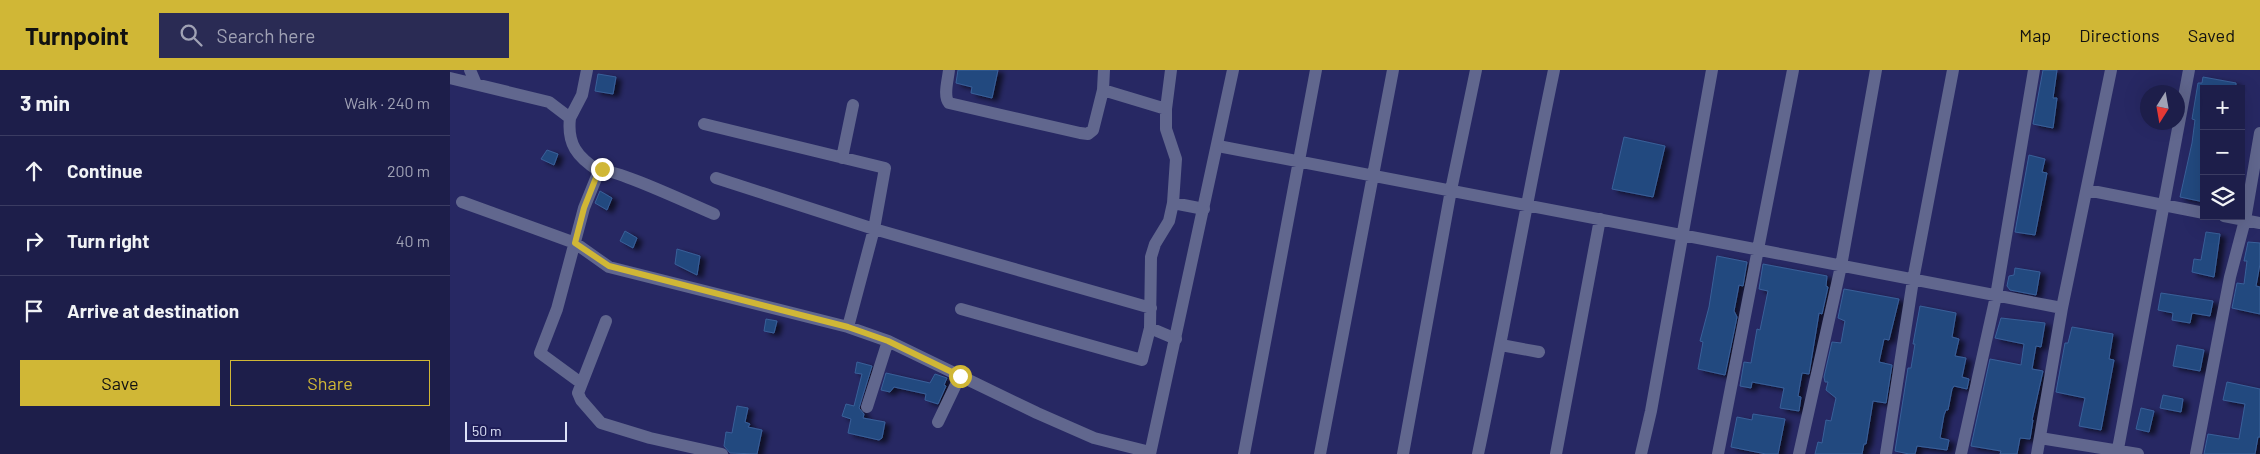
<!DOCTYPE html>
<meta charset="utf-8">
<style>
:root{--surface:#1d1e4a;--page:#2a2b54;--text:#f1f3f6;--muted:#a0a2b5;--line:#3b3c62;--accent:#d0b736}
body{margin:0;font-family:Barlow,sans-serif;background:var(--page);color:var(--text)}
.controls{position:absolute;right:15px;top:15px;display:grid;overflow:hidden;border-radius:0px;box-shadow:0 5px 20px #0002}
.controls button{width:45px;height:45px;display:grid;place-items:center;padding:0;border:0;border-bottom:1px solid var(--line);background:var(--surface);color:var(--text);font:25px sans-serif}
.compass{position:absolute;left:1690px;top:15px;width:45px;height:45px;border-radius:50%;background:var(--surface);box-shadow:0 5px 20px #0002;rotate:191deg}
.scale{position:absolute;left:15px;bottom:12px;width:102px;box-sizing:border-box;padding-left:5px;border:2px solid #dee2f8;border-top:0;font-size:14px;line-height:18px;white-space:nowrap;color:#dee2f8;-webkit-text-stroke:4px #1e1d57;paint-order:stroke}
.stop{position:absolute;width:15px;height:15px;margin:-11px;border:4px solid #d0b736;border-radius:50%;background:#fff}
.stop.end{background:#d0b736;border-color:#fff;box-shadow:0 1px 5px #0008}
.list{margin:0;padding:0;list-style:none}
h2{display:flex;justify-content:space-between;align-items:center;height:65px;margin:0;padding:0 20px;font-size:21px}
h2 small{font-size:16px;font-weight:400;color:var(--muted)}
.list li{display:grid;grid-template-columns:32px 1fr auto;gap:15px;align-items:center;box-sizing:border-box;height:70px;padding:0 20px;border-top:1px solid var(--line)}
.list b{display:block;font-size:19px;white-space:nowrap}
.list em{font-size:16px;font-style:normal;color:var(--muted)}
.actions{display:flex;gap:10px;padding:15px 20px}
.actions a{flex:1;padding:11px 0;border:1px solid var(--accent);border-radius:0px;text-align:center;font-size:18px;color:var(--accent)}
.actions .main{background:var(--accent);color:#111}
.icon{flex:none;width:28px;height:28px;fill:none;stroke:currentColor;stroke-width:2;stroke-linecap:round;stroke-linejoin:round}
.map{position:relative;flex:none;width:1810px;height:384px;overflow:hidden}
header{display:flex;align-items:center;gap:30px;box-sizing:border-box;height:70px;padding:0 25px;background:var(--accent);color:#111}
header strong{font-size:24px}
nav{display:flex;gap:28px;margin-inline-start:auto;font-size:18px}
.search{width:350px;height:45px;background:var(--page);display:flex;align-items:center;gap:12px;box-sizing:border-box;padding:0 18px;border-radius:0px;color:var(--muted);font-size:19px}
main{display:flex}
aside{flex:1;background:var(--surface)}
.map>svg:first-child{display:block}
</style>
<header>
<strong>Turnpoint</strong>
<div class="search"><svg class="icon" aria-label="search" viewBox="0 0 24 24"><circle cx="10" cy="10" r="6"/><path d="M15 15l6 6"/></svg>Search here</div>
<nav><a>Map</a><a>Directions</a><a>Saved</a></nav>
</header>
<main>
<aside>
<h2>3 min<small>Walk · 240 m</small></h2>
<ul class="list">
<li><svg class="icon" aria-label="ahead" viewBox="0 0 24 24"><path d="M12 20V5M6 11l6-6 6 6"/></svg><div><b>Continue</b></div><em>200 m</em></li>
<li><svg class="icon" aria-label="right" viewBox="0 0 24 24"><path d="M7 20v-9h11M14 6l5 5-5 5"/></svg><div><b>Turn right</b></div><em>40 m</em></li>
<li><svg class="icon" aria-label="arrive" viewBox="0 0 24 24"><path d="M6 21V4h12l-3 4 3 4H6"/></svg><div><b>Arrive at destination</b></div></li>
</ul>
<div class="actions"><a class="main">Save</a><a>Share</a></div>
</aside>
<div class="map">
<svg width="1810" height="384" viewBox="0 0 1810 384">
<defs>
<filter id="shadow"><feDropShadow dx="5.5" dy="3" stdDeviation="2.5" flood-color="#0009"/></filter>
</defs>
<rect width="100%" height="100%" fill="#272863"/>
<!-- building -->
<path fill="#22487f" stroke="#396099" filter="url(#shadow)" d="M508 0H548L542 28 521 23 522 17 506 13Z
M1593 0H1607L1603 28H1607L1603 58 1583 54Z
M148 4 166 7 163 24 145 21Z
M1753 7 1786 13V19H1754V132L1730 127 1742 73 1745 50 1742 49 1748 13H1752Z
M1174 67 1215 76 1203 127 1162 119Z
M97 80 108 84 104 95 91 89Z
M1579 85 1595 89 1592 102 1597 103 1585 165 1565 162Z
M150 121 162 128 157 140 145 133Z
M175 161 187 168 183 178 170 171Z
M1756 162 1770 164 1764 207 1742 202 1744 189 1751 190Z
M1798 172 1810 173V194L1806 216 1810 217V244L1782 238 1787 213 1794 214 1797 191H1794Z
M227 179 250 186 247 205 225 194Z
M1267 186 1297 192 1293 216 1289 215 1284 241 1287 247 1275 305 1248 299 1253 272 1250 271 1259 237Z
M1313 194 1377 206 1376 216 1378 217 1372 244 1369 243 1359 304 1352 303 1348 326 1351 327 1349 341 1330 338 1334 318 1302 312 1301 318 1290 316 1294 292 1301 293 1307 259 1310 260 1318 221 1309 219Z
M1565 198 1590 202 1586 225 1560 220 1557 216 1559 206 1564 205Z
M1394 219 1449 229 1439 270 1434 269 1429 292 1442 295 1436 333 1423 331 1416 374H1414L1412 384H1365L1368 372 1372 373 1376 350 1381 351 1386 328 1376 320 1378 312H1375L1374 307 1382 272 1391 273 1395 251 1388 248Z
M1711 223 1763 231 1760 246 1742 243 1740 253 1722 250 1723 243 1708 240Z
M1470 236 1506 243 1502 267 1509 269 1505 286 1516 288 1512 307 1519 309 1517 319 1504 316 1502 319 1498 340H1496L1494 345 1490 368 1499 370 1497 380 1467 376 1465 384H1459L1445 381 1458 298H1461L1465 274H1463Z
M1551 248 1595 253 1591 277 1586 276 1582 299 1593 301 1582 350H1583L1580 369 1570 368 1567 384H1550L1551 381 1521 376 1540 289 1571 295 1574 274 1545 268Z
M316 249 327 251 324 263 314 261Z
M1622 257 1663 264 1659 289 1664 290 1651 360 1629 356 1635 328 1606 322 1615 273H1618Z
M1727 275 1754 280 1750 301 1723 296Z
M407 292 422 296 409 338 414 344 413 348 435 352 432 368 429 370 398 363 401 349 392 346 396 334 404 336 412 304 405 303Z
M436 303 480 313 485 304 497 308 494 315 496 316 488 334 475 330 476 324 444 317 440 322 431 320Z
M1777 312 1810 319V367H1808L1805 384H1754L1758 364 1789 369 1795 334 1773 330Z
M1713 325 1733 329 1731 342 1710 338Z
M287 336 298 338 295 352 300 354 298 357 312 360 307 384 280 383 274 376 276 362 282 363Z
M1691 338 1704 341 1699 362 1686 359Z
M1303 344 1335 349 1328 384H1316L1281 377 1287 347 1302 350Z"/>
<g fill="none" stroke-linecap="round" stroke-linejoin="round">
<!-- minor -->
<path stroke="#61678e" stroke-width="12" d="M20 0 26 14
M499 0C498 10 493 26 499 33L630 63 638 64 643 60 653 20
M654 0 653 20 716 39
M0 8 99 32 120 48C117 74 127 87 149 101
M120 48 132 25 137 0
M254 54 435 98 424 159 398 257
M768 76 1612 238
M392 88 403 35
M266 108 424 159 701 238
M1637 120 1754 143
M12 132 125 173 159 197 398 257 438 271 587 343 644 368 700 382
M723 133 754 139
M1774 146 1810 153
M511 239 692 290 700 258 701 187 705 174 719 151 723 133 726 89 716 59V39L721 0
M156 251 128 323 131 330 151 353 200 368 272 384
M700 258 726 269
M1051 275 1089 282
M131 313 90 283 107 239 134 138 149 101C160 96 247 137 264 144
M417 337 438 271
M488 352 510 306
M1590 368 1688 384
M794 384 866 0
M870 384 943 0
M953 384 1001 120 1026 0
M1028 384C1055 256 1077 128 1104 0
M1106 384 1150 149
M1191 384 1201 341 1262 0
M1268 384 1343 0
M1349 384 1391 196 1426 0
M1436 384 1463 210 1503 0
M1511 384 1546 226 1584 0
M1587 384 1612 238 1661 0
M1667 384 1739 0
M1746 384 1780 207 1795 150 1810 63"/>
<!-- tertiary -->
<path stroke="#61678e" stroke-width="12" d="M700 384 783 0"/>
</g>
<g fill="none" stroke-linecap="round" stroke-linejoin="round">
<!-- route -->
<path stroke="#d0b736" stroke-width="6" d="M152 99 149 100 134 138 125 173 159 196 398 257 438 271 510 306"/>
</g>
</svg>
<div class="controls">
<button>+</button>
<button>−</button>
<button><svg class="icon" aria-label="layers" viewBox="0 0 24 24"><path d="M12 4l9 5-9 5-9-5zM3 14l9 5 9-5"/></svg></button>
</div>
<svg class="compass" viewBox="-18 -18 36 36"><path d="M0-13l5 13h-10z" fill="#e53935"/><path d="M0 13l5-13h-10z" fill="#a0a2b5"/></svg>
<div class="scale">50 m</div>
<div class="stop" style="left:510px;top:306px"></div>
<div class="stop end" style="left:152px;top:99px"></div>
</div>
</main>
